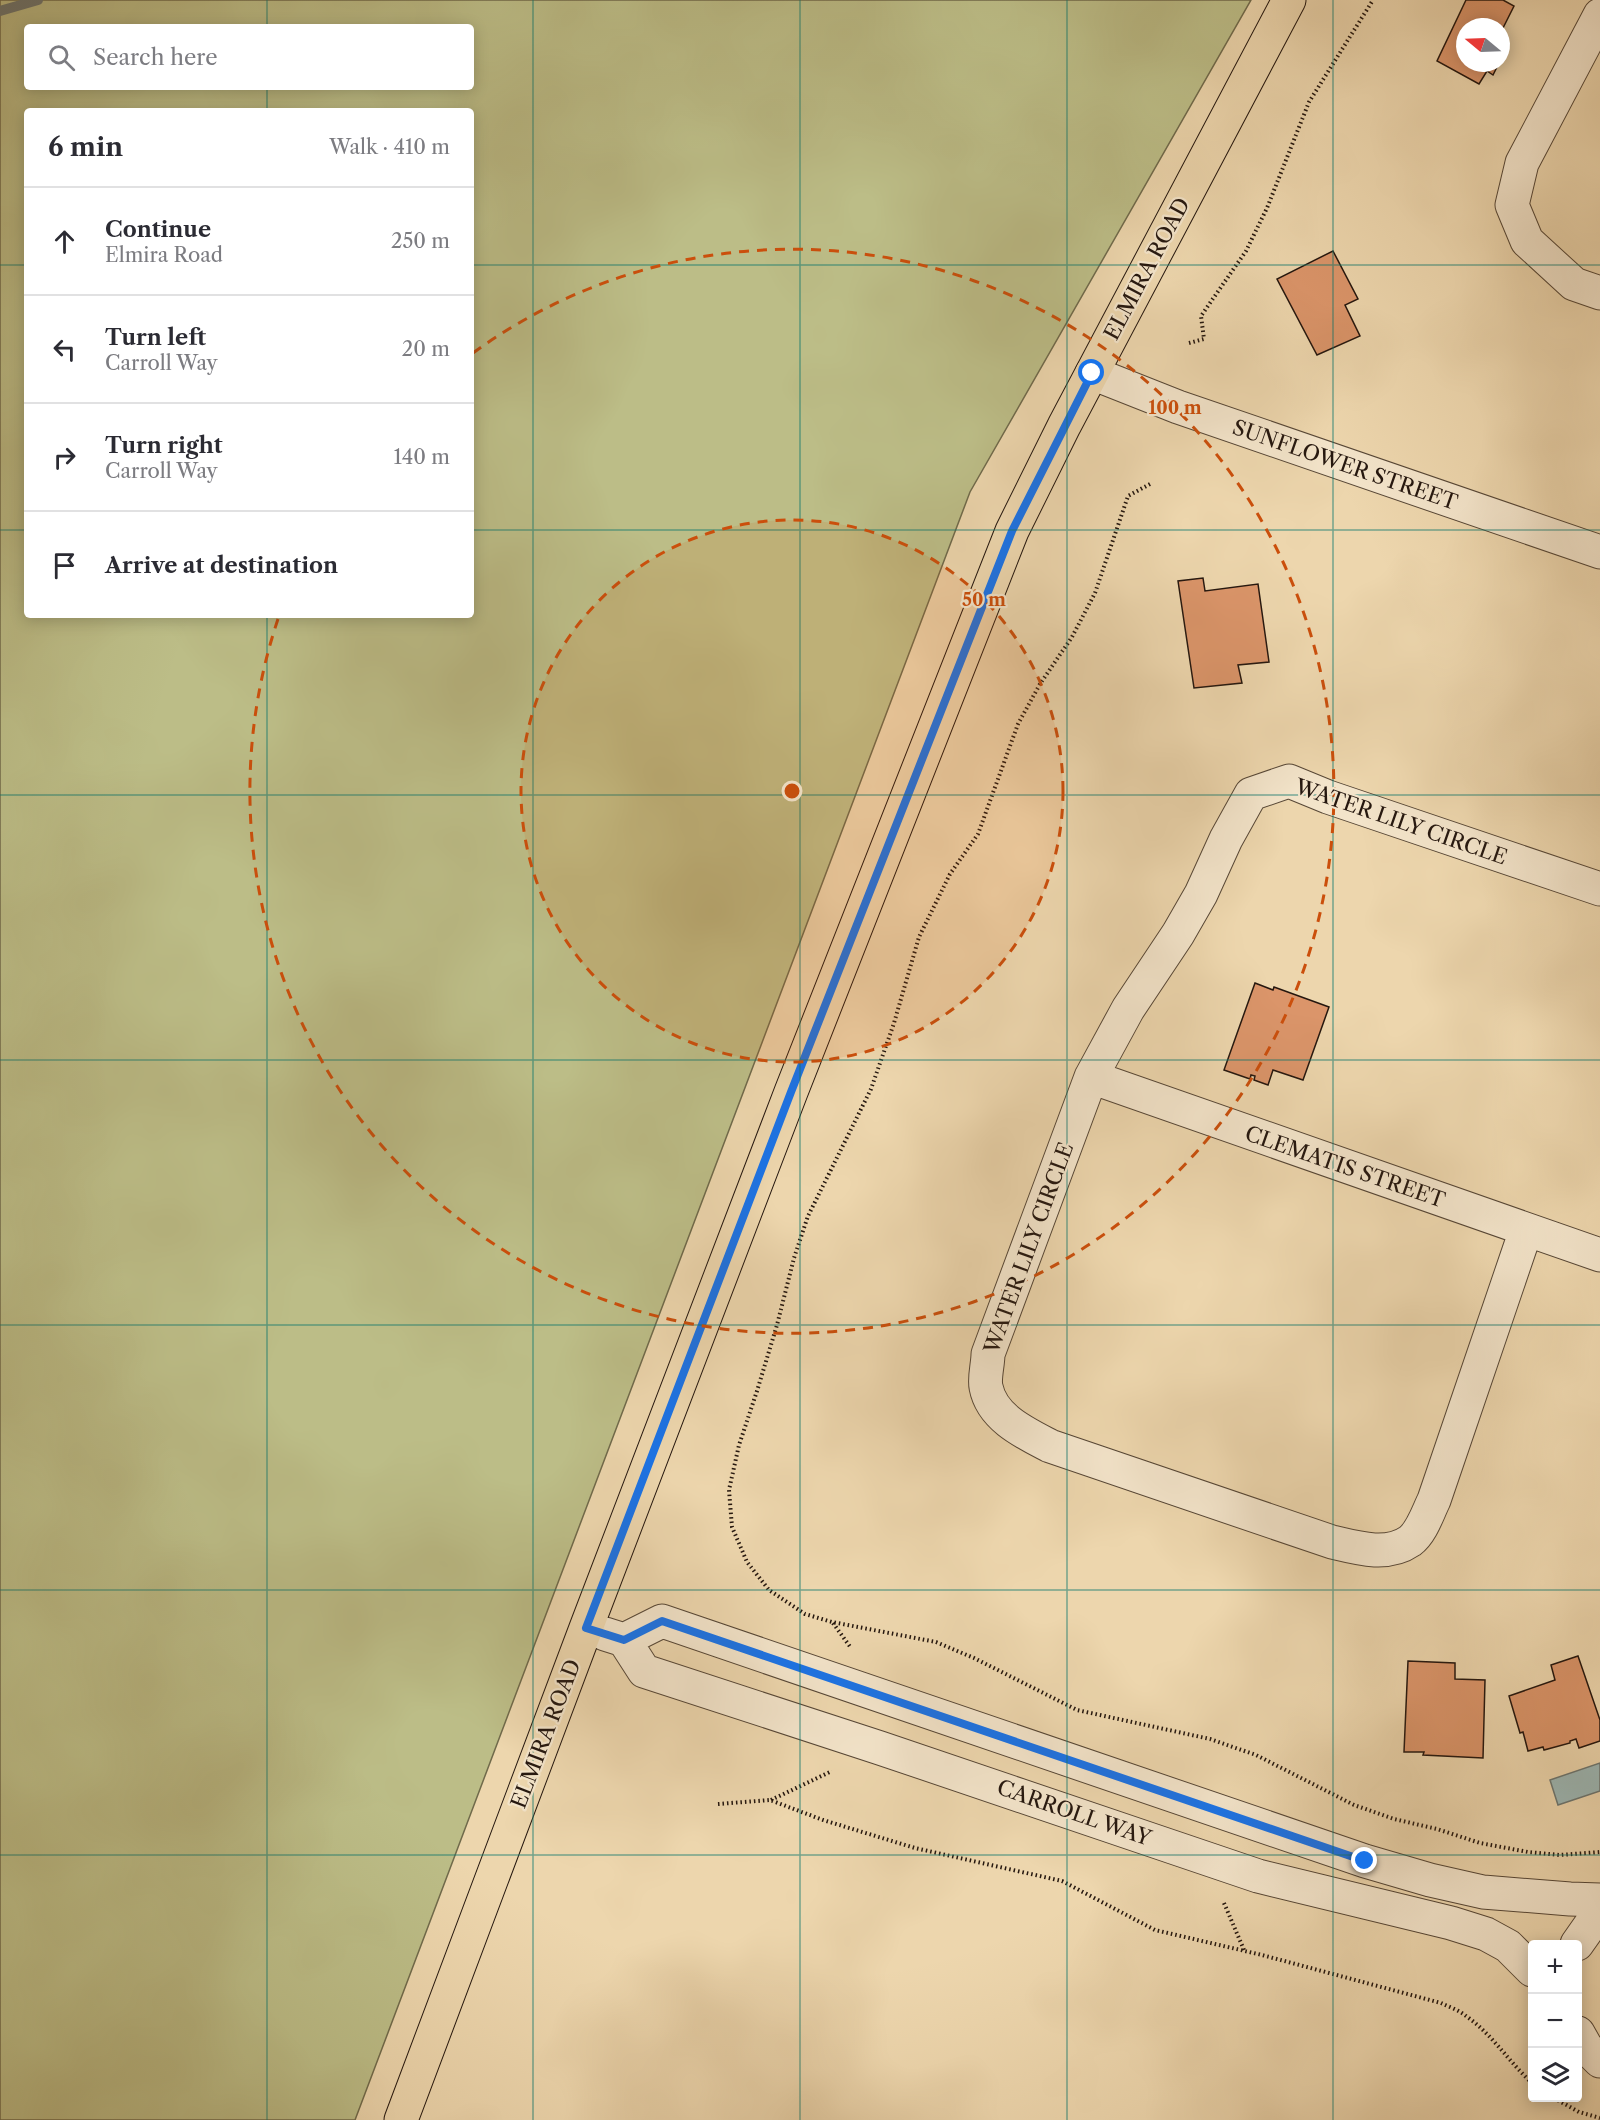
<!DOCTYPE html>
<meta charset="utf-8">
<style>
:root{--surface:#fff;--page:#f2f2f3;--text:#2b2b33;--muted:#7c7c81;--line:#e1e1e2}
body{margin:0;font-family:"Libre Caslon Text",serif;background:var(--page);color:var(--text)}
.controls{position:absolute;right:18px;bottom:18px;display:grid;overflow:hidden;border-radius:6px;box-shadow:0 3px 15px #0003}
.controls button{width:54px;height:54px;display:grid;place-items:center;padding:0;border:0;border-bottom:2px solid var(--line);background:var(--surface);color:var(--text);font:30px sans-serif}
.compass{position:absolute;left:1456px;top:18px;width:54px;height:54px;border-radius:50%;background:var(--surface);box-shadow:0 3px 15px #0003;rotate:289deg}
.stop{position:absolute;width:18px;height:18px;margin:-14px;border:4px solid #1a73e8;border-radius:50%;background:#fff}
.stop.end{background:#1a73e8;border-color:#fff;box-shadow:0 2px 6px #0008}
.list{margin:0;padding:0;list-style:none}
h2{display:flex;justify-content:space-between;align-items:center;height:78px;margin:0;padding:0 24px;font-size:26px}
h2 small{font-size:20px;font-weight:400;color:var(--muted)}
.list li{display:grid;grid-template-columns:39px 1fr auto;gap:18px;align-items:center;box-sizing:border-box;height:108px;padding:0 24px;border-top:2px solid var(--line)}
.list b{display:block;font-size:22px;white-space:nowrap}
.list p{margin:0;font-size:20px;white-space:nowrap;color:var(--muted)}
.list em{font-size:20px;font-style:normal;color:var(--muted)}
.icon{flex:none;width:33px;height:33px;fill:none;stroke:currentColor;stroke-width:2;stroke-linecap:round;stroke-linejoin:round}
.map{position:relative;flex:none;width:1600px;height:2120px;overflow:hidden}
.search{position:absolute;background:var(--surface);box-shadow:0 3px 15px #0003;left:24px;top:24px;width:450px;height:66px;display:flex;align-items:center;gap:15px;box-sizing:border-box;padding:0 21px;border-radius:6px;color:var(--muted);font-size:22px}
.panel{position:absolute;background:var(--surface);box-shadow:0 3px 15px #0003;left:24px;top:108px;width:450px;height:510px;border-radius:6px}
.map>svg:first-child{display:block}
</style>
<div class="map">
<svg width="1600" height="2120" viewBox="0 0 1600 2120">
<rect width="100%" height="100%" fill="#edd6ad"/>
<filter id="stains"><feTurbulence type="fractalNoise" baseFrequency=".00333" numOctaves="4"/><feColorMatrix values="0 0 0 0 .2 0 0 0 0 .09 0 0 0 0 .02 0 0 0 .5 -.17"/></filter>
<radialGradient id="worn" r=".72"><stop offset=".6" stop-color="#630" stop-opacity="0"/><stop offset="1" stop-color="#630" stop-opacity=".3"/></radialGradient>
<!-- green -->
<path fill="#bcbd87" stroke="#706a4b" stroke-width="1.5" fill-rule="evenodd" d="M0 0H1251L970 492 355 2120H0ZM27 27H471V87H27ZM27 111H471V615H27Z"/>
<!-- water -->
<path fill="#9db7b4" stroke="#6d7772" stroke-width="1.5" d="M1600 1763V1791L1558 1805 1550 1780Z"/>
<g fill="none" stroke-linecap="round" stroke-linejoin="round">
<!-- stream -->
<path stroke="#6d7772" stroke-width="10" d="M0 11 38 0"/>
</g>
<!-- building -->
<path fill="#db956a" stroke="#25170f" stroke-width="1.5" d="M1466 0H1503L1514 6 1501 32V27H1465V63H1499L1493 75 1487 71 1479 84 1437 61Z
M1333 251 1358 299 1345 305 1360 336 1317 355 1277 279Z
M1203 578 1205 591 1258 584 1269 662 1238 665 1242 683 1194 688 1178 581Z
M1255 983 1273 990 1274 987 1329 1007 1303 1080 1273 1070 1268 1085 1254 1080 1255 1076 1251 1075 1250 1079 1224 1070Z
M1578 1656 1600 1720V1741L1579 1748 1576 1739 1570 1741V1743L1544 1750 1543 1747 1528 1751 1523 1732 1520 1733 1509 1696 1555 1680 1551 1665Z
M1408 1661 1455 1663V1679L1485 1680 1483 1758 1423 1755 1424 1752H1404Z"/>
<g fill="none" stroke-linecap="round" stroke-linejoin="round">
<!-- minor casing -->
<g stroke="#574736" stroke-width="35">
<path id="minor" d="M1600 15 1522 163 1512 205 1527 241 1574 284 1600 293
M1092 373 1178 407 1600 552
M1091 1077 1600 1255
M1526 1230 1434 1500C1428 1512 1422 1532 1410 1541 1387 1557 1357 1548 1332 1542L1050 1446C1025 1433 992 1418 986 1387 984 1378 988 1364 988 1354L1091 1077 1128 1009 1178 934 1201 894 1226 839 1251 794 1289 781 1328 797 1600 889
M605 1634 624 1640 644 1671 880 1748 1258 1876 1451 1923 1486 1934 1508 1946 1532 1970
M624 1640 662 1621 1365 1861 1430 1880 1483 1892 1570 1899 1600 1900
M1577 1944 1591 1924 1600 1916
M1578 2033 1586 2047 1600 2061"/>
</g>
<!-- major casing -->
<g stroke="#25170f" stroke-width="35">
<path id="major" d="M401 2120 586 1628 791 1092 1012 531 1064 426 1289 0"/>
</g>
<!-- path -->
<path stroke="#25170f" stroke-width="4" stroke-dasharray="1.5 3" stroke-linecap="butt" d="M1189 343 1204 339 1201 316 1246 251 1267 208 1309 102 1373 0
M1150 484 1128 496 1095 593 1072 637 1040 684 1018 724 978 834 950 874 919 937 894 1023 871 1089 808 1216 794 1258 777 1325 757 1391 739 1445 729 1490 732 1527 747 1562 769 1590 805 1614 832 1622 936 1642 974 1658 1077 1710 1210 1739 1256 1755 1354 1805 1394 1819 1437 1829 1480 1843 1528 1852 1560 1855 1600 1852
M833 1623 851 1648
M771 1800 832 1771
M718 1804 770 1800 823 1820 915 1848 1062 1881 1155 1930 1262 1955 1441 2003C1449 2007 1459 2010 1466 2016 1492 2034 1509 2062 1532 2083
M1224 1903 1244 1950
M1554 2098 1579 2112 1600 2118"/>
<!-- minor -->
<use href="#minor" stroke="#f3e4ca" stroke-width="33"/>
<!-- major -->
<use href="#major" stroke="#edd6ad" stroke-width="33"/>
</g>
<g fill="none" stroke-linecap="round" stroke-linejoin="round">
<!-- route -->
<path stroke="#1a73e8" stroke-width="8" d="M1092 373 1012 531 791 1092 586 1628 624 1640 662 1621 1365 1861"/>
</g>
<!-- grid -->
<path fill="none" stroke="#0f766e" stroke-width="1.5" stroke-opacity="0.55" d="M267 0V27M533 0V2120M800 0V2120M1067 0V2120M1333 0V2120M267 87V111M0 265H27M471 265H1600M0 530H27M471 530H1600M267 615V2120M0 795H1600M0 1060H1600M0 1325H1600M0 1590H1600M0 1855H1600"/>
<!-- distance rings -->
<circle cx="792" cy="791" r="271" fill="#cb4f0c" fill-opacity=".12"/>
<g fill="none" stroke="#cb4f0c" stroke-width="3" stroke-dasharray="10 8">
<circle cx="792" cy="791" r="271"/>
<path d="M473 353A542 542 0 1 1 278 619"/>
</g>
<g text-anchor="middle" stroke-width="4.5" stroke-linejoin="round" paint-order="stroke">
<!-- street labels -->
<g font-size="21" fill="#25170f" stroke="#f3e4ca">
<text transform="translate(1147 269) rotate(-62)" y="7">ELMIRA ROAD</text>
<text transform="translate(1345 465) rotate(19)" y="7">SUNFLOWER STREET</text>
<text transform="translate(1401 822) rotate(19)" y="7">WATER LILY CIRCLE</text>
<text transform="translate(1345 1167) rotate(19)" y="7">CLEMATIS STREET</text>
<text transform="translate(1029 1248) rotate(-70)" y="7">WATER LILY CIRCLE</text>
<text transform="translate(546 1734) rotate(-69)" y="7">ELMIRA ROAD</text>
<text transform="translate(1074 1813) rotate(19)" y="7">CARROLL WAY</text>
</g>
</g>
<circle cx="792" cy="791" r="9" fill="#cb4f0c" stroke="#f3e4ca" stroke-width="3"/>
<g font-size="18" text-anchor="middle" font-weight="bold" fill="#cb4f0c" stroke="#f3e4ca" stroke-width="4.5" stroke-linejoin="round" paint-order="stroke">
<text x="1175" y="414">100 m</text>
<text x="984" y="606">50 m</text>
</g>
<rect width="100%" height="100%" filter="url(#stains)"/>
<rect width="100%" height="100%" fill="url(#worn)"/>
</svg>
<div class="controls">
<button>+</button>
<button>−</button>
<button><svg class="icon" aria-label="layers" viewBox="0 0 24 24"><path d="M12 4l9 5-9 5-9-5zM3 14l9 5 9-5"/></svg></button>
</div>
<svg class="compass" viewBox="-18 -18 36 36"><path d="M0-13l5 13h-10z" fill="#e53935"/><path d="M0 13l5-13h-10z" fill="#7c7c81"/></svg>
<div class="stop" style="left:1092px;top:373px"></div>
<div class="stop end" style="left:1365px;top:1861px"></div>
<div class="search"><svg class="icon" aria-label="search" viewBox="0 0 24 24"><circle cx="10" cy="10" r="6"/><path d="M15 15l6 6"/></svg>Search here</div>
<section class="panel">
<h2>6 min<small>Walk · 410 m</small></h2>
<ul class="list">
<li><svg class="icon" aria-label="ahead" viewBox="0 0 24 24"><path d="M12 20V5M6 11l6-6 6 6"/></svg><div><b>Continue</b><p>Elmira Road</p></div><em>250 m</em></li>
<li><svg class="icon" aria-label="left" viewBox="0 0 24 24"><path d="M17 20v-9H6M10 6l-5 5 5 5"/></svg><div><b>Turn left</b><p>Carroll Way</p></div><em>20 m</em></li>
<li><svg class="icon" aria-label="right" viewBox="0 0 24 24"><path d="M7 20v-9h11M14 6l5 5-5 5"/></svg><div><b>Turn right</b><p>Carroll Way</p></div><em>140 m</em></li>
<li><svg class="icon" aria-label="arrive" viewBox="0 0 24 24"><path d="M6 21V4h12l-3 4 3 4H6"/></svg><div><b>Arrive at destination</b></div></li>
</ul>
</section>
</div>
